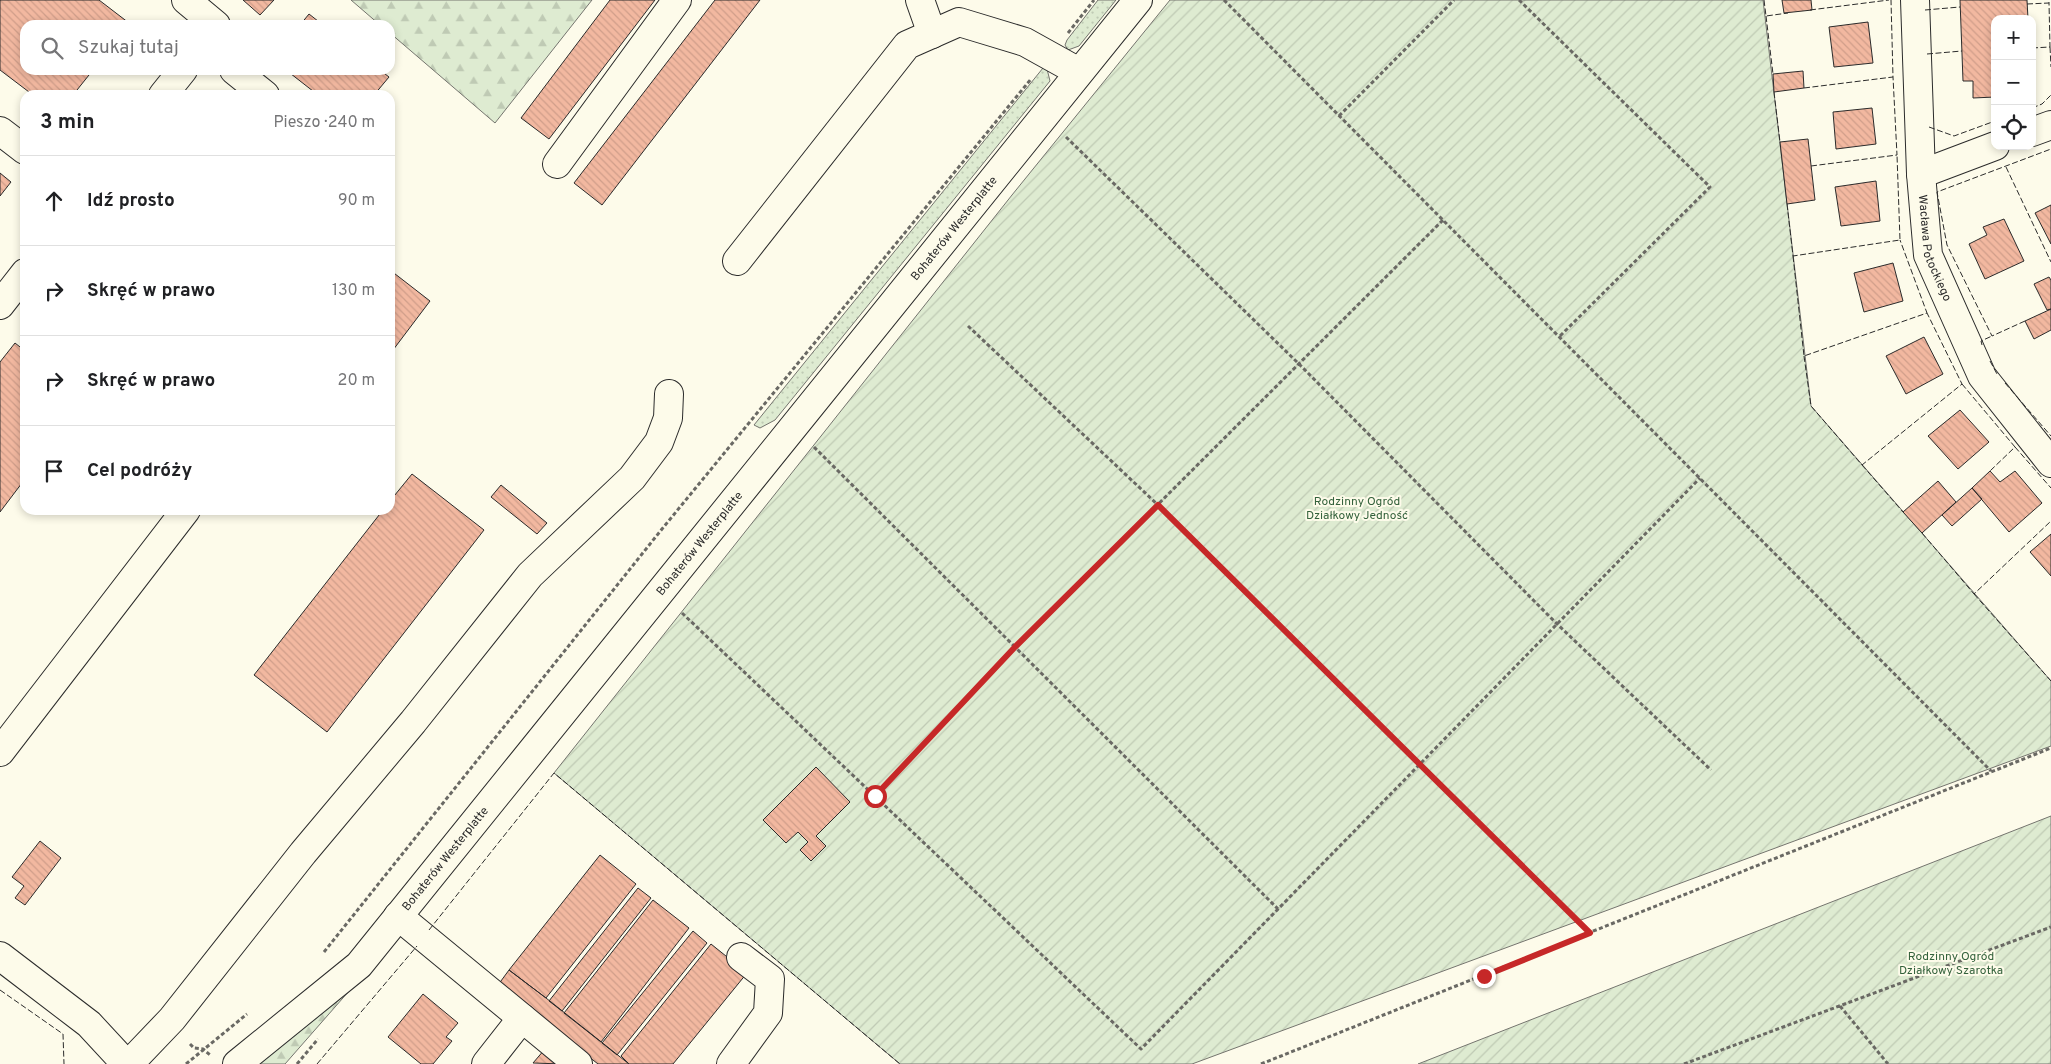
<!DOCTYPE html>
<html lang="pl">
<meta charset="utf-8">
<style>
:root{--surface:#fff;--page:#f6f6f6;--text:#202124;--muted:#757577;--line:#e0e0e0}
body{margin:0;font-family:Overpass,sans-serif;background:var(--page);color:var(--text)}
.controls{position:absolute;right:15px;top:15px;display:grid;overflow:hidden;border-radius:10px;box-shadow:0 2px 8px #0003}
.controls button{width:45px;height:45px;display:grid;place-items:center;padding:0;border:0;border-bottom:1px solid var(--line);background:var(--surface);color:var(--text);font:25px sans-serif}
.stop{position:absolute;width:15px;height:15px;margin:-11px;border:4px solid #c62828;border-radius:50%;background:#fff}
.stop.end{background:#c62828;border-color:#fff;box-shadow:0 1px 5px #0008}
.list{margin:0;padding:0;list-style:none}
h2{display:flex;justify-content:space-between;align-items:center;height:65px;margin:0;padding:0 20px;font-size:21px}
h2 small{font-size:16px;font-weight:400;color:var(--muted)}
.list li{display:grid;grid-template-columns:32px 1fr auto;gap:15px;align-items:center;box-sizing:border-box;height:90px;padding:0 20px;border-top:1px solid var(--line)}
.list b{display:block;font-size:19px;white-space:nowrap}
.list em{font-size:16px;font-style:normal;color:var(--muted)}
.icon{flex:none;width:28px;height:28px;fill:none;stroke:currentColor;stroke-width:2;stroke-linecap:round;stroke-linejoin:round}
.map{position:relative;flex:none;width:2051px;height:1064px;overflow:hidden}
.search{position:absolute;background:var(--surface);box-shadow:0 2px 8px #0003;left:20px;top:20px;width:375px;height:55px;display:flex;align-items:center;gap:12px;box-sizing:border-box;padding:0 18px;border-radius:15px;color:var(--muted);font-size:19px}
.panel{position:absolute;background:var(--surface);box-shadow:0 2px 8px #0003;left:20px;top:90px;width:375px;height:425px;border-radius:15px}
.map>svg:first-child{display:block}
</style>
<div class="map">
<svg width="2051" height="1064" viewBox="0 0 2051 1064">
<defs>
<pattern id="grass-dots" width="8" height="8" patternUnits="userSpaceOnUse" patternTransform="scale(1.25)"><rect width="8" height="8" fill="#deebd1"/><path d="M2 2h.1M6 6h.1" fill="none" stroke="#bfcab4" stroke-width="1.8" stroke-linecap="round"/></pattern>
<pattern id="forest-firs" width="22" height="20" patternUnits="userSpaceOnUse" patternTransform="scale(1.25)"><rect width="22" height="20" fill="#deebd1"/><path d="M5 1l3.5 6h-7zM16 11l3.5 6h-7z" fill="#bfcab4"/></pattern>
<pattern id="garden-furrows" width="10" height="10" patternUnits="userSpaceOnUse" patternTransform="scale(1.25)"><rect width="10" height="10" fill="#deebd1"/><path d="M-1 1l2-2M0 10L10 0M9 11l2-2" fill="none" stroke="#bfcab4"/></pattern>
<pattern id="building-back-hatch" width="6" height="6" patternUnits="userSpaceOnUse" patternTransform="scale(1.25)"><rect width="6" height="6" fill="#f2b8a0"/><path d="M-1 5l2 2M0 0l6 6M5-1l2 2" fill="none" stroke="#d09e8a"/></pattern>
</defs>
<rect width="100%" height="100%" fill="#fdfbea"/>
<!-- grass -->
<path fill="url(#grass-dots)" stroke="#74746e" d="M1098 0H1116L1079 46 1068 50 1065 45 1067 40Z
M1043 68 1047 69 1050 81 775 420 760 428 754 425Z"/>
<!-- forest -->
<path fill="url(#forest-firs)" stroke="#74746e" d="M351 0H592L495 123 390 33V25H380Z
M364 974 285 1064H254Z"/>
<!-- garden -->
<path fill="url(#garden-furrows)" stroke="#74746e" d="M1170 0H1763L1811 406 2051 681V746L1192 1064H900L554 773 1012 195Z
M2051 816V1064H1418Z"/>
<!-- building -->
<path fill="url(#building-back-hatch)" stroke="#2b2b2b" d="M0 0H99L129 23 127 25H25V70H93L73 95H33L0 70Z
M243 0H274L260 15Z
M610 0H655L549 139 521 118Z
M715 0H760L602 205 574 183Z
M1782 0H1811L1812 10 1784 13Z
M1960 0H2027L2028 19H1995V97L1973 98V81H1963Z
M309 14 323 25H300Z
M1868 22 1873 63 1834 67 1829 27Z
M286 70H380L389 77 374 95H318Z
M1803 71 1804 88 1774 92 1773 74Z
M1872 108 1876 144 1836 149 1833 112Z
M1808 139 1815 200 1787 204 1780 142Z
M0 173 11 182 0 196Z
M1876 181 1880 221 1841 226 1835 187Z
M2051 205V244L2035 213Z
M2004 219 2024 261 1985 279 1969 244 1987 235 1983 227Z
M1893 263 1903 301 1864 312 1854 273Z
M390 270 430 301 390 354Z
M2049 277 2051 280V309L2047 310 2034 284Z
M2051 309V330L2034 339 2025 321Z
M1924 337 1943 374 1906 394 1886 356Z
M15 343 25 351V479L0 512V362Z
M1960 410 1989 442 1958 469 1928 436Z
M1990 471 2000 482 2015 471 2042 503 2009 532 1972 488Z
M412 474 484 530 327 732 254 675 383 510H390V501Z
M1938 481 1956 502 1922 533 1903 512Z
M501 485 547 523 537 534 491 497Z
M1972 488 1982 499 1952 526 1942 515Z
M2051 534V576L2030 552Z
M816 767 850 802 816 836 826 846 811 861 800 850 808 842 798 832 786 843 763 820Z
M40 841 61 858 25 905 15 898 24 886 12 877Z
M600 855 636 884 546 998 509 970Z
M638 888 651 898 562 1011 549 1001Z
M653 900 689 928 601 1042 564 1013Z
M693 931 707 943 617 1055 602 1043Z
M711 944 747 973 673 1064H629L621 1056Z
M509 970 546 998 629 1064H598L498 985Z
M423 994 458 1023 446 1037 452 1041 433 1064H421L388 1037Z
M545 1049 563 1064 533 1063Z"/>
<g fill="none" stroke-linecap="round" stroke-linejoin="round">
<!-- minor casing -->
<g stroke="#2b2b2b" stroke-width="30">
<g id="minor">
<path d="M186 0 216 25"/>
<path d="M920 0 932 34"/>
<path id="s1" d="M1915 0 1921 174 1928 255 1982 376 2051 463"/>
<path d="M234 70 265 95"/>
<path d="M163 95 183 70"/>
<path d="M0 131 25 150"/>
<path d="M2032 132 2051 125"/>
<path d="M557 164 677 0"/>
<path d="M1921 174 1995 146"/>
<path d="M737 261 907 45 959 22 1025 42 1079 72"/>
<path d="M0 305 25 273"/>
<path d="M0 752 186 510"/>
<path d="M398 916 578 1064"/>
<path d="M0 956 89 1024 126 1064"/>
<path d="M129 1064 172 1019 303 853 413 722 530 575 632 478 659 442 668 418 669 394"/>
<path id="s2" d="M237 1064 359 965 1138 0"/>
<path d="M486 1064 522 1018"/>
<path d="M731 1064 768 1013 770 979 741 957"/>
</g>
</g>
<!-- path -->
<path stroke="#6a6964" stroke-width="3" stroke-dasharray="4 2.5" stroke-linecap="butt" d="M1224 0 1991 771
M1519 0 1710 187 1559 337
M1068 33 1094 0
M1339 116 1454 0
M1066 137 1299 364 1557 624 1711 770
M968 326 1158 505 1590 933
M814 447 1015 647 1443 220
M682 613 1141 1049 1700 478
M875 796 1015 647 1278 909
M324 952 662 529 1031 79
M1840 1006 1888 1064
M190 1044 194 1048 203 1049 210 1055
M186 1064 247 1014
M297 1064 318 1039
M1261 1064 2051 748
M1684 1064 2051 927"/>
<!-- minor -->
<use href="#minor" stroke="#fdfbea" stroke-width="28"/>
<!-- fence -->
<path stroke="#2b2b2b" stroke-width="1" stroke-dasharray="6 2.5" stroke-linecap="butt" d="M1764 0 1766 16 1788 13
M2027 4 2049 3V0
M1810 10 1889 0
M1925 10 1960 7
M1766 16 1773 74
M2050 47 2051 67
M2032 48 2050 47 2049 3
M1927 54 1962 51
M1804 88 1893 77 1891 0
M1774 92 1780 142
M2032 108 2042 104 2051 95
M1929 127 1954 136 1995 121
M1811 166 1897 155 1893 77
M2006 167 2051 262
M1787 204 1793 256 1900 240 1897 155
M1793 256 1804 356 1927 313 1900 240
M2025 321 1992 336 1947 245 1937 192 2051 149
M1982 345 1981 341 1992 336
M1804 356 1811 406 1862 465 1962 384 1927 313
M1990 361 1997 374
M2005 383 2051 436
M1962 384 2015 447 1990 471
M2015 447 2051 488
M1862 465 1903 512
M1922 533 1974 594 2051 521
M1974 594 2051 681
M429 930 554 773 900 1064
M0 990 63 1034 64 1064
M317 1064 417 946"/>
</g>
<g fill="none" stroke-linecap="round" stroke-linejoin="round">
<!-- route -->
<path stroke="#c62828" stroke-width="6" d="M875 796 1015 647 1158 505 1590 933 1484 976"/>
</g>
<g text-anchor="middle" stroke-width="4" stroke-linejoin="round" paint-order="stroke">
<!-- street labels -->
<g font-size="12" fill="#2b2b2b" stroke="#fdfbea">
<text dy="4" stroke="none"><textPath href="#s2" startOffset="1104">Bohaterów Westerplatte</textPath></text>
<text dy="4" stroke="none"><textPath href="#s1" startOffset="250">Wacława Potockiego</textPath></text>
<text dy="4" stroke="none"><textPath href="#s2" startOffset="699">Bohaterów Westerplatte</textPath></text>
<text dy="4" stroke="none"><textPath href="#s2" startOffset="294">Bohaterów Westerplatte</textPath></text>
</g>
<!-- park labels -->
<g font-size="12" fill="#34623c" stroke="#fdfbea">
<text x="1357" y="505">Rodzinny Ogród<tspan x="1357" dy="14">Działkowy Jedność</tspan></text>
<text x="1951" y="960">Rodzinny Ogród<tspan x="1951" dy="14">Działkowy Szarotka</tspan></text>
</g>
</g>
</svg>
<div class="controls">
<button>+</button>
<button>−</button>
<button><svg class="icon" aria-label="locate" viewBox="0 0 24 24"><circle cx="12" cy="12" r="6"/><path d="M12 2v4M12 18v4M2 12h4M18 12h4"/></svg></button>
</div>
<div class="stop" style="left:875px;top:796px"></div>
<div class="stop end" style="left:1484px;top:976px"></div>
<div class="search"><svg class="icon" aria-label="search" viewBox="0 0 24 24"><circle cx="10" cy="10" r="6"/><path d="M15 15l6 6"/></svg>Szukaj tutaj</div>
<section class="panel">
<h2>3 min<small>Pieszo · 240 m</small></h2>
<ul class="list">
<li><svg class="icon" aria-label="ahead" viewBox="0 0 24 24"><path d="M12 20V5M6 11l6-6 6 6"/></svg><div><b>Idź prosto</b></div><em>90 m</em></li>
<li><svg class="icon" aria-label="right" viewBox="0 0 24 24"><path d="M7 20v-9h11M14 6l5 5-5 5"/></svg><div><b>Skręć w prawo</b></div><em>130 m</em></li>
<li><svg class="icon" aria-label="right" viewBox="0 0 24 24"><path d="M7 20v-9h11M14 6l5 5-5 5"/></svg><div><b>Skręć w prawo</b></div><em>20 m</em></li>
<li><svg class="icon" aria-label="arrive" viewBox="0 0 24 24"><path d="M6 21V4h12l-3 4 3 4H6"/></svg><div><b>Cel podróży</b></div></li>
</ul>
</section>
</div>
